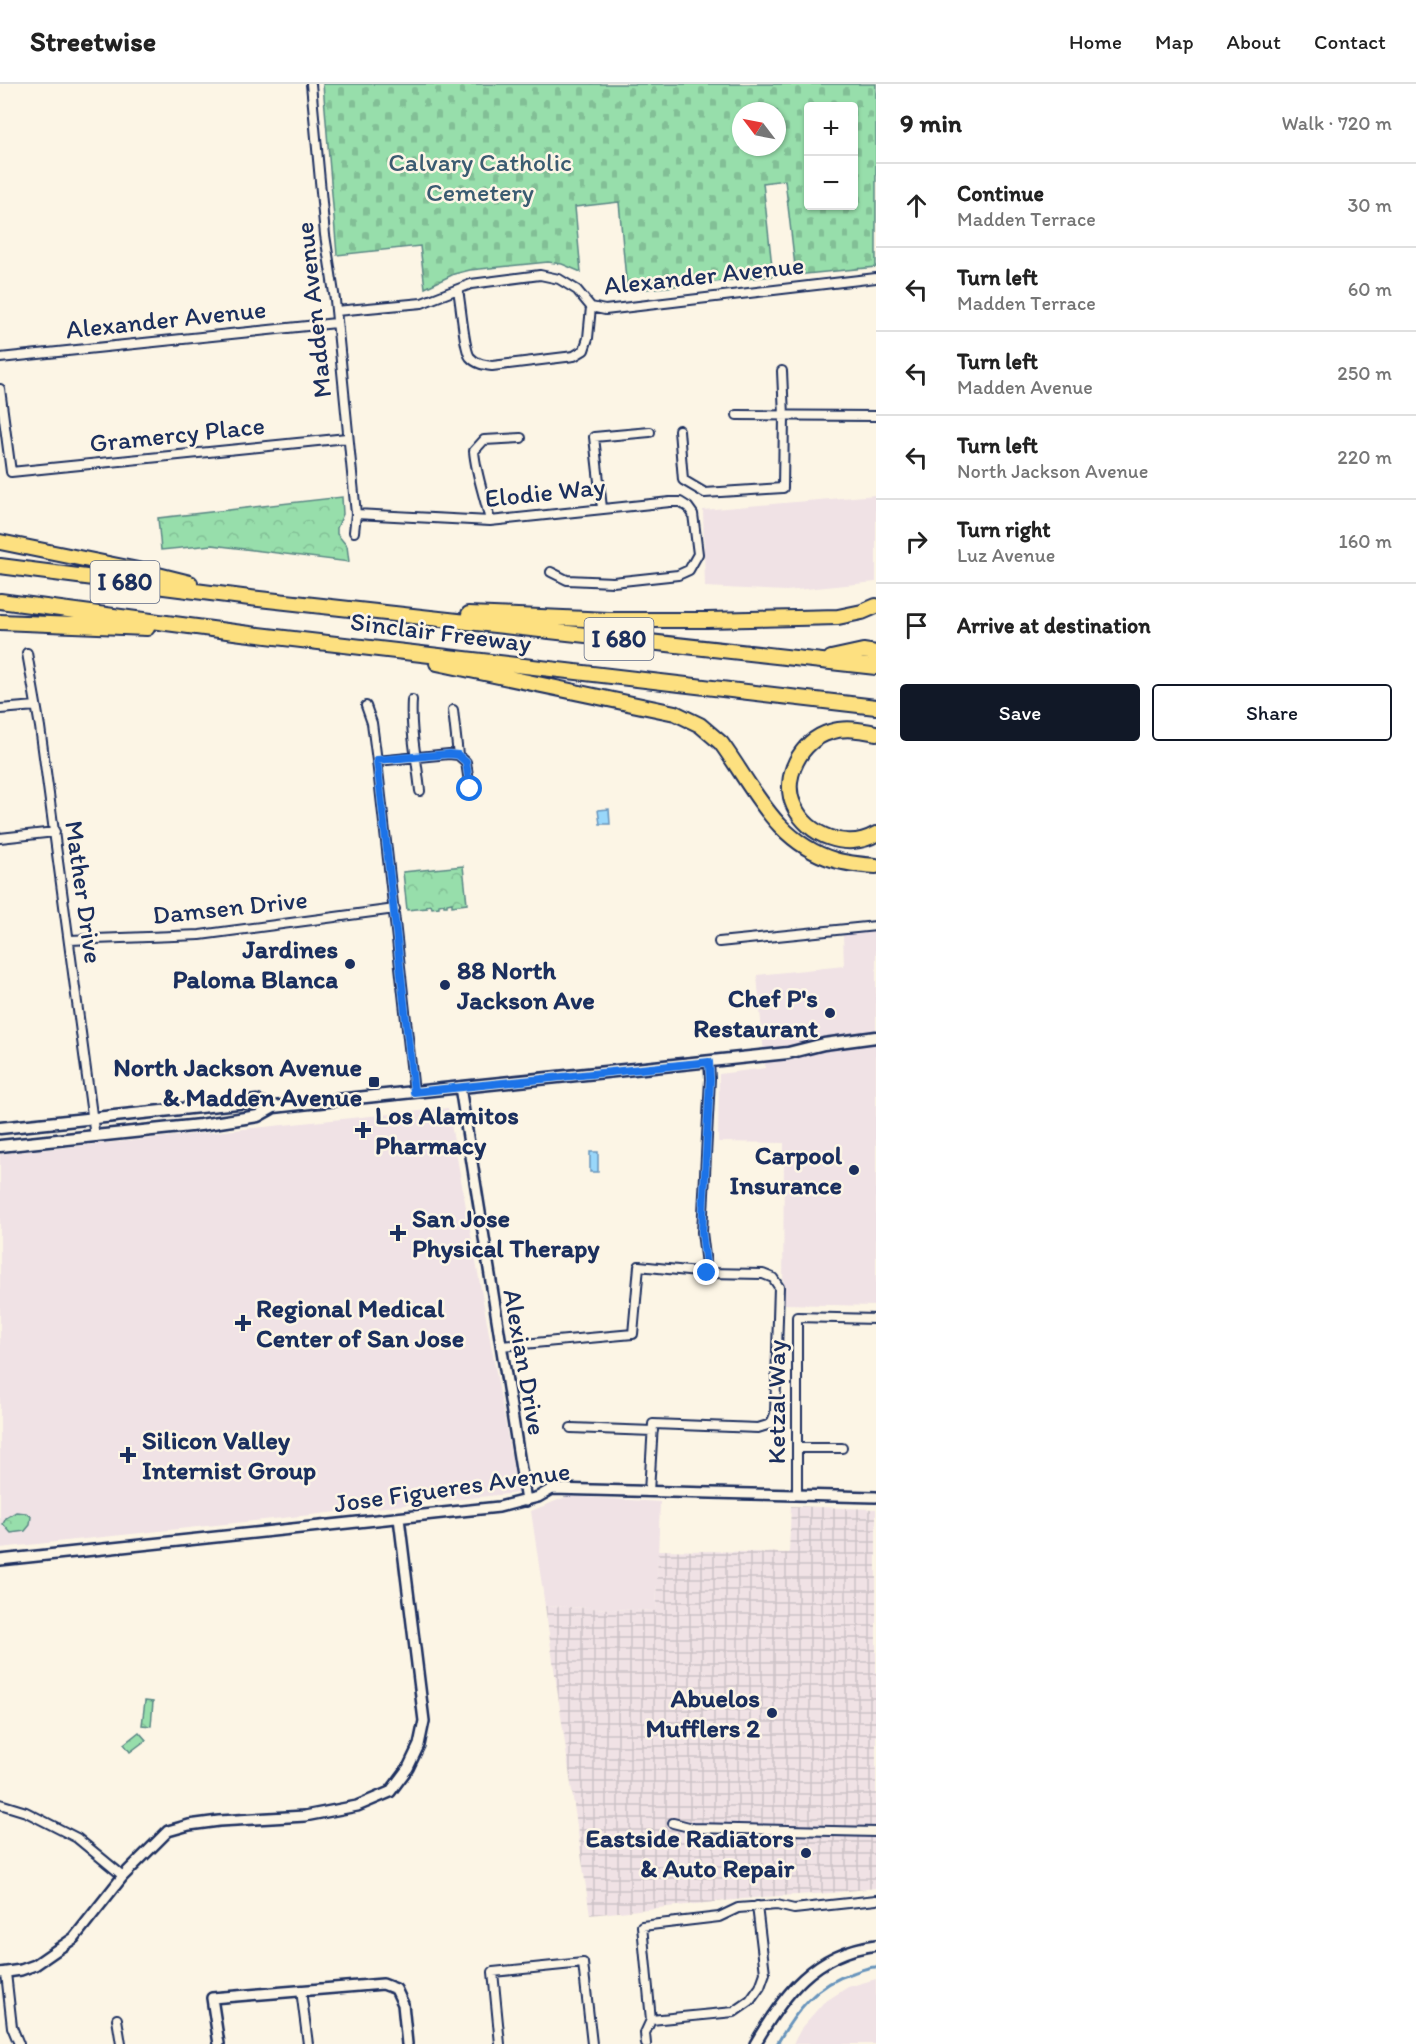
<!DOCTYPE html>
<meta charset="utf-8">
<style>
:root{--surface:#fff;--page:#f6f6f6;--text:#222;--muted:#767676;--line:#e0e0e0;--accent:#111827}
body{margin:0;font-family:Itim,sans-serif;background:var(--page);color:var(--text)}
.controls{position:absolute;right:18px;top:18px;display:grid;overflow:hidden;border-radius:6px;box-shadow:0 2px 4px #0004}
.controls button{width:54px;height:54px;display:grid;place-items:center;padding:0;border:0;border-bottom:2px solid var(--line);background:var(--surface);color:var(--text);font:30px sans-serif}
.compass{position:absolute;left:732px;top:18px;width:54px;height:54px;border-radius:50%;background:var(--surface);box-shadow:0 2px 4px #0004;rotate:302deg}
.stop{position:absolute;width:18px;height:18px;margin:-14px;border:4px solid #1a73e8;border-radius:50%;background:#fff}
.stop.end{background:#1a73e8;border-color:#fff;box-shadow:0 2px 6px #0008}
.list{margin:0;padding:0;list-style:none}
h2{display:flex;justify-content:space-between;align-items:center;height:78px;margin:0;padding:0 24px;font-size:26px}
h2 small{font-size:20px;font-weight:400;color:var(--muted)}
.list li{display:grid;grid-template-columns:39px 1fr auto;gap:18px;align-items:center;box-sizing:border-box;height:84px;padding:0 24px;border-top:2px solid var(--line)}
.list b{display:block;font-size:22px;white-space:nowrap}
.list p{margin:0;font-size:20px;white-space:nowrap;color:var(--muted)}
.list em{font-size:20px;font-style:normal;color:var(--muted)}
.actions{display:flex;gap:12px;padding:18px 24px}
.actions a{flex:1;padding:14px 0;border:2px solid var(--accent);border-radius:6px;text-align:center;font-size:21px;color:var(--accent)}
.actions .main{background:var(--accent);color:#fff}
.icon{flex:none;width:33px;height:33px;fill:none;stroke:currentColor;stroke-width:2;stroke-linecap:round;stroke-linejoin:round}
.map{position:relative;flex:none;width:876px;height:1960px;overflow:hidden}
header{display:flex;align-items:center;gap:36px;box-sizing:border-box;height:84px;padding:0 30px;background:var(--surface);border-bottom:2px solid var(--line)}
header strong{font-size:28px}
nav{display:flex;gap:33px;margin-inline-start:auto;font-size:21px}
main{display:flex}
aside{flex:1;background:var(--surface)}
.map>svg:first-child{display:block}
</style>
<header>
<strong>Streetwise</strong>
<nav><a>Home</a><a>Map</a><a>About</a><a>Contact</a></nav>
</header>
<main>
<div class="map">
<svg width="876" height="1960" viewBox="0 0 876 1960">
<defs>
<pattern id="industrial-grid" width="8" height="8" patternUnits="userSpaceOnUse" patternTransform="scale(1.5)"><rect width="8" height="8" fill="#f0e2e5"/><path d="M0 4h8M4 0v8" fill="none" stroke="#cdc2c7"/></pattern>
<pattern id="cemetery-stones" width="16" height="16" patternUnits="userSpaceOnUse" patternTransform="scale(1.5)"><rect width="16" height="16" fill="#97deab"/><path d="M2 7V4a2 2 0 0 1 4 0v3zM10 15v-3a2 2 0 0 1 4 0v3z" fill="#82bf96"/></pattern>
<pattern id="park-crowns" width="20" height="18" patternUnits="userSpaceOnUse" patternTransform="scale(1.5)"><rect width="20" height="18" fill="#97deab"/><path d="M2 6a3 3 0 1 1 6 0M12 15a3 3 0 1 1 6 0" fill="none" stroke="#82bf96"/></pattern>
</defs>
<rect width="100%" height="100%" fill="#fcf5e5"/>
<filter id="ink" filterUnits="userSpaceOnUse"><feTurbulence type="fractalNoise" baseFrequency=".0167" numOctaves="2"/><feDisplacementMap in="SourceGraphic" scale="12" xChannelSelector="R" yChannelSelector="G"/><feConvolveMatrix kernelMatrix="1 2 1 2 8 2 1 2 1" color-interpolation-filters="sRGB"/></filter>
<g filter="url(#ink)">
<!-- built -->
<path fill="#f0e2e5" d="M876 411V498L786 507 705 503 703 426Z
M876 847V1222L783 1220 784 1059 718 1058 719 990 765 984 757 891 844 882 843 851Z
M448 1024 518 1409 0 1464V1070Z
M568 1412 660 1418 656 1527 545 1522 531 1427Z
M876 1895V1960H793L802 1943 823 1919 848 1903Z"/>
<!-- industrial -->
<path fill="url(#industrial-grid)" d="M791 1422 876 1425V1804L830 1809 763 1813 590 1831 545 1522 656 1527 658 1466 789 1469Z"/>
<!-- cemetery -->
<path fill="url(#cemetery-stones)" stroke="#598684" stroke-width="1.5" fill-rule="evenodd" d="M323 0H876V183L796 191 785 96 763 99 773 192 627 207 619 118 575 123 581 188 562 180 548 178 470 186 454 190 425 204 420 162 337 171ZM808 22H854V122H808ZM741 27H777V63H741Z"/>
<!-- park -->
<path fill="url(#park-crowns)" stroke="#598684" stroke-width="1.5" d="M342 413 343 430 337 444V450L347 462 349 478 212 461 161 466 158 434Z
M463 782 467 820 452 822V819L447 820V822H444V820L439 821V823L432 824 431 821 426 822 427 824 407 826 403 788Z
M16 1428 26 1429 31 1432 30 1441 25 1447 11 1449 3 1440 6 1434Z
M145 1617 153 1618 151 1642 142 1641Z
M139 1648 146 1656 130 1668 124 1660Z"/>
<!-- water -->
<path fill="#99d7fa" stroke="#6794bc" stroke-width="1.5" d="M609 725 610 740H600L598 726Z
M590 1068H598V1088H590Z"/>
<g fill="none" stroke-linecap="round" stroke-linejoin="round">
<!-- stream -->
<path stroke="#6794bc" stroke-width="3" d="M777 1960C796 1927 816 1900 853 1889 861 1886 868 1883 876 1883"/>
<!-- minor casing -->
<g stroke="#1b2f5e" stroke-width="12">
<path id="minor" d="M311 0 325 151 335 216 356 430 354 448
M458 206C461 220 464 265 470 273 476 280 484 281 492 282L574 272 584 266 588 254 591 223
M336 227 422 219 471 200 540 191 559 195 577 206 591 223 605 226 876 194
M0 274 336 239
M0 305 11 388 347 354
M737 331 876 332
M679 346 683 396 705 409 783 404 784 332 782 287
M602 424 594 353 650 348
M356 430 490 437 670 418H680L688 423 693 430 698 470 689 486 678 491 613 498 567 496 551 488
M490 437C485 413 476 391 474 367L484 356 521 354
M27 569 40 643 95 1053
M412 616C410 647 417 676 420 707
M366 622 372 639 377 677 414 1008
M0 625 36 622
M453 626 458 671
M377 677 449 670 458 671 466 678 470 705
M0 754 55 748
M69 856 200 851 395 825
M719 858 876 842
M501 1262 633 1250 639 1182 707 1189
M571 1344 653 1347
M798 1364H842
M649 1408 653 1340 758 1344 771 1340 775 1330 779 1203 773 1194 763 1190 707 1189 702 1148 710 995 709 977
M797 1411V1233L876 1235
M0 1720 26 1728 77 1754 123 1792
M673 1739 693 1744 876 1748
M6 1889 12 1943 19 1960
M301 1906 308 1960
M117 1935 121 1960
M651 1936 734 1928 750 1917 760 1903 765 1889 757 1822
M500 1960 493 1888 583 1879 592 1960
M646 1960 645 1949 651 1936 642 1842 719 1833 738 1824 777 1821 794 1825 876 1816"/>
</g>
<!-- tertiary casing -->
<g stroke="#1b2f5e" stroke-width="14">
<path id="tertiary" d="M460 1003 526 1417
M0 1476 499 1423 538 1413 552 1405 876 1413
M0 1889 21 1886 35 1881 74 1854 123 1792 168 1747 189 1741 219 1737 305 1732 357 1722 390 1708 408 1684 419 1661 424 1637 399 1434
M219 1960 212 1914 383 1900 396 1905 403 1920 407 1960
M755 1960C784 1910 814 1869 876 1861"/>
</g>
<!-- secondary casing -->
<g stroke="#1b2f5e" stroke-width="15">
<path id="secondary" d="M0 1044 257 1017 274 1023 337 1016 788 969 824 960 876 953
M0 1062 200 1041 258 1032 274 1023"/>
</g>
<!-- motorway casing -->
<g stroke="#1b2f5e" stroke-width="18">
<path id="motorway" d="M0 458 138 486 190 499
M0 482 250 514 876 583
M0 517 242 549 876 623
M469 530 609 536H707L838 533 862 528 876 522
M0 538 147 544
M831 574 863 567 876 569
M437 579 675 629 700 641 721 659C754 704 776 759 835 776 848 780 862 781 876 782
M876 649C861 646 845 643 830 648 801 656 781 694 794 722 808 752 847 767 876 750"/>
</g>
<!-- minor -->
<use href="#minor" stroke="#fcf5e5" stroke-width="8"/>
<!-- tertiary -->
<use href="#tertiary" stroke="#fcf5e5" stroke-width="9"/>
<!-- secondary -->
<use href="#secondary" stroke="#fcf5e5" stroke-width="10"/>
<!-- motorway -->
<use href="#motorway" stroke="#fde080" stroke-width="14"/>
</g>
</g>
<g fill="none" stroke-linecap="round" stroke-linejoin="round" filter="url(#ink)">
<!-- route -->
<path stroke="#1a73e8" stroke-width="8" d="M470 705 466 678 458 671 449 670 377 676 414 1008 709 978 710 995 702 1148 707 1189"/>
</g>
<!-- markers -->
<g fill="#1b2f5e" stroke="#fcf5e5" stroke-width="2">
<circle cx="350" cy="880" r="6"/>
<circle cx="445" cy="901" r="6"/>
<circle cx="830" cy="929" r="6"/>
<rect x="368" y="992" width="12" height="12" rx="3"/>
<path d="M360 1037h6v6h6v6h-6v6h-6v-6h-6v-6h6z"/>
<circle cx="854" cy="1086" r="6"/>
<path d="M395 1140h6v6h6v6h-6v6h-6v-6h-6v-6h6z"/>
<path d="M240 1230h6v6h6v6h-6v6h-6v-6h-6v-6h6z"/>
<path d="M125 1362h6v6h6v6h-6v6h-6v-6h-6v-6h6z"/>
<circle cx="772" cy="1629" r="6"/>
<circle cx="806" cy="1769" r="6"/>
</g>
<g text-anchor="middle" stroke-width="5" stroke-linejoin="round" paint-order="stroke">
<!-- shield labels -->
<g fill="#fcf5e5" stroke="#5e6a86" stroke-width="1.5">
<rect x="90.5" y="477" width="69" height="42" rx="4.5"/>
<rect x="584.5" y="534" width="69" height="42" rx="4.5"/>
</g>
<g font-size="24" font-weight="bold" fill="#1b2f5e">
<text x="125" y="506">I 680</text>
<text x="619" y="563">I 680</text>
</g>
<!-- park labels -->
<g font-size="26" fill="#3a5b71" stroke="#fcf5e5">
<text x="480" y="87">Calvary Catholic<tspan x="480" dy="30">Cemetery</tspan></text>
</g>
<!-- street labels -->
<g font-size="26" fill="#1b2f5e" stroke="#fcf5e5">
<text transform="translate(704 191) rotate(-6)" y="9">Alexander Avenue</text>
<text transform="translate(313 226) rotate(-96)" y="9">Madden Avenue</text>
<text transform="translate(166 235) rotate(-6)" y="9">Alexander Avenue</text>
<text transform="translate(177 350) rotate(-6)" y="9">Gramercy Place</text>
<text transform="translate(545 408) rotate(-6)" y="9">Elodie Way</text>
<text transform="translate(441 548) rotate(7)" y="9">Sinclair Freeway</text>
<text transform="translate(84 808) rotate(82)" y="9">Mather Drive</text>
<text transform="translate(230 823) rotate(-6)" y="9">Damsen Drive</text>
<text transform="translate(525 1278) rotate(80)" y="9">Alexian Drive</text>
<text transform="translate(776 1318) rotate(-90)" y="9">Ketzal Way</text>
<text transform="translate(452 1403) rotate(-8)" y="9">Jose Figueres Avenue</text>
</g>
<!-- poi labels -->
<g font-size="26" font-weight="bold" fill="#1b2f5e" stroke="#fcf5e5" text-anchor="end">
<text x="338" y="874">Jardines<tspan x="338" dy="30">Paloma Blanca</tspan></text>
<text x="457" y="895" text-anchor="start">88 North<tspan x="457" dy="30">Jackson Ave</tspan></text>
<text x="818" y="923">Chef P's<tspan x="818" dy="30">Restaurant</tspan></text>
<text x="362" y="992">North Jackson Avenue<tspan x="362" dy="30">&amp; Madden Avenue</tspan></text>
<text x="375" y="1040" text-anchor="start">Los Alamitos<tspan x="375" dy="30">Pharmacy</tspan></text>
<text x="842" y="1080">Carpool<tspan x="842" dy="30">Insurance</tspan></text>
<text x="412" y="1143" text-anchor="start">San Jose<tspan x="412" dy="30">Physical Therapy</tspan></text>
<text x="256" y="1233" text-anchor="start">Regional Medical<tspan x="256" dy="30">Center of San Jose</tspan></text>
<text x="142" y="1365" text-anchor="start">Silicon Valley<tspan x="142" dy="30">Internist Group</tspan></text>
<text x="760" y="1623">Abuelos<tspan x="760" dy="30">Mufflers 2</tspan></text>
<text x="794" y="1763">Eastside Radiators<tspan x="794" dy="30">&amp; Auto Repair</tspan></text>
</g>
</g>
</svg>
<div class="controls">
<button>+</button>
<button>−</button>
</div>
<svg class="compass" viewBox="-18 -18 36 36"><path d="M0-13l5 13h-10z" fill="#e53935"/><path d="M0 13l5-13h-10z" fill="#767676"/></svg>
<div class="stop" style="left:470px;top:705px"></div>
<div class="stop end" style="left:707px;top:1189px"></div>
</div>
<aside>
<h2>9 min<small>Walk · 720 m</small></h2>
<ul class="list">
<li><svg class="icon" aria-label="ahead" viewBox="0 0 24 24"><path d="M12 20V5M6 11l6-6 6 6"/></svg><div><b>Continue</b><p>Madden Terrace</p></div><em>30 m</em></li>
<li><svg class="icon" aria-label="left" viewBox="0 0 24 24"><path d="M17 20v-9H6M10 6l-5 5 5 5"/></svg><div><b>Turn left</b><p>Madden Terrace</p></div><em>60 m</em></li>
<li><svg class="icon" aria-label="left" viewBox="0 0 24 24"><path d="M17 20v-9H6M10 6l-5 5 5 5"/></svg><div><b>Turn left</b><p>Madden Avenue</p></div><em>250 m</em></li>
<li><svg class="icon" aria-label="left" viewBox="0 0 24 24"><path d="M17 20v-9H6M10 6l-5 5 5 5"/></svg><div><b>Turn left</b><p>North Jackson Avenue</p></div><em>220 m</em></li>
<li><svg class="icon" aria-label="right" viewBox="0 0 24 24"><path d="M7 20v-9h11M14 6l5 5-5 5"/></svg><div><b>Turn right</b><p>Luz Avenue</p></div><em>160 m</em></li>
<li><svg class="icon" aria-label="arrive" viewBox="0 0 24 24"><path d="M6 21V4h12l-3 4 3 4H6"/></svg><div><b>Arrive at destination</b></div></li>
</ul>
<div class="actions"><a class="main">Save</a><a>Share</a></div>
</aside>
</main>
